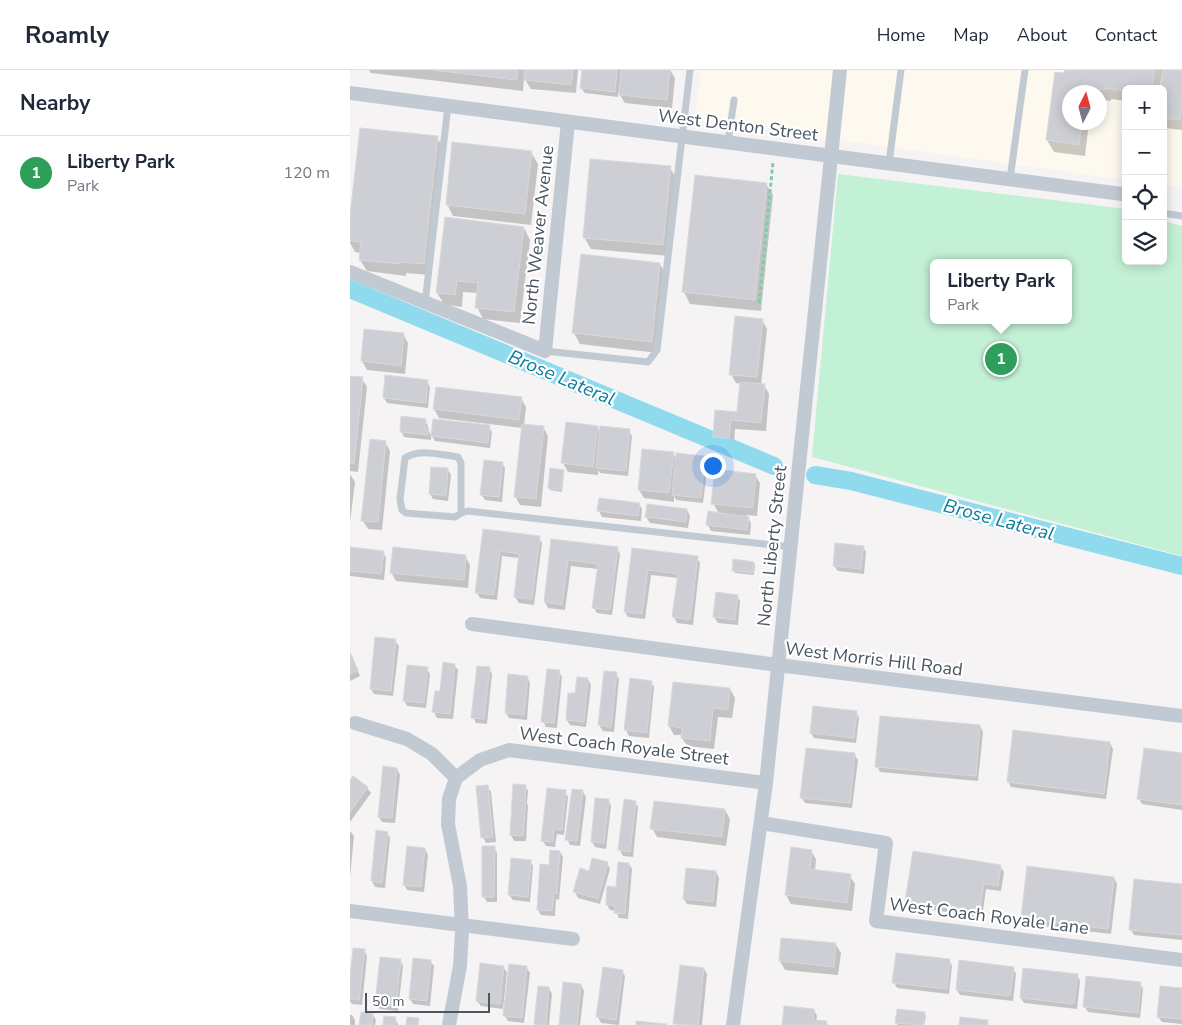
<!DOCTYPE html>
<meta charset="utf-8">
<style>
:root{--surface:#fff;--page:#f2f2f3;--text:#1f2937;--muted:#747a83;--line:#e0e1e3;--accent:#db2777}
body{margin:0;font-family:"Nunito Sans",sans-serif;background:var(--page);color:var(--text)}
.controls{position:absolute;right:15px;top:15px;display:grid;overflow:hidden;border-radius:8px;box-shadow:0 2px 12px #0003}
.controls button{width:45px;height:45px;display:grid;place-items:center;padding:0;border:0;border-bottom:1px solid var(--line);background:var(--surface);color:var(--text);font:25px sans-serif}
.compass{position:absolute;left:712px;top:15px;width:45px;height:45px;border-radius:50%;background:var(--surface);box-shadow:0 2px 12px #0003;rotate:6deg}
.scale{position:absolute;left:15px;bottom:12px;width:125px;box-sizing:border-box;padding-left:5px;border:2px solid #4a5661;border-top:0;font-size:14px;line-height:18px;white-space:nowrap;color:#4a5661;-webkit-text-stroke:4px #fff;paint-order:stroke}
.you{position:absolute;left:362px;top:395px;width:18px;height:18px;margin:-12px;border:4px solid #fff;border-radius:50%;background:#1a73e8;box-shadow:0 0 0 8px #1a73e833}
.badge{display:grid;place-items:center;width:32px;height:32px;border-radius:50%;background:var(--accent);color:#fff;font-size:16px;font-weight:700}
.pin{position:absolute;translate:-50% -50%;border:2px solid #fff;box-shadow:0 1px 5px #0006}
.popup{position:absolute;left:580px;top:189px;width:142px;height:65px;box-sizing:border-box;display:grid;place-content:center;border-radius:8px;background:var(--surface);filter:drop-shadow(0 1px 4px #0005);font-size:16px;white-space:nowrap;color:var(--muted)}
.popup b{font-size:19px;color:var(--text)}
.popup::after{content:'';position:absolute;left:50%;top:100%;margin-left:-10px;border:10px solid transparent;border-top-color:var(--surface)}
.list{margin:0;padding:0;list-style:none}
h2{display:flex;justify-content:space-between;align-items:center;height:65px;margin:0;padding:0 20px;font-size:21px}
h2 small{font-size:16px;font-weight:400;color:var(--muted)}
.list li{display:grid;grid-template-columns:32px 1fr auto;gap:15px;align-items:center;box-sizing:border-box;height:75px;padding:0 20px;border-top:1px solid var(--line)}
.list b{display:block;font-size:19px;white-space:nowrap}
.list p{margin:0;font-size:16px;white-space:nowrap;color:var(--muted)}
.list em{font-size:16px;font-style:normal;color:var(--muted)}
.icon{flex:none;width:28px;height:28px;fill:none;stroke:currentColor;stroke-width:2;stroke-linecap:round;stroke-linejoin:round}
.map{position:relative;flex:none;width:832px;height:955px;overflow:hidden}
header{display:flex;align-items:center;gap:30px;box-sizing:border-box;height:70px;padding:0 25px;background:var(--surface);border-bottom:1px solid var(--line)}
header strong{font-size:24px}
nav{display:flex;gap:28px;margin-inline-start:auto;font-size:18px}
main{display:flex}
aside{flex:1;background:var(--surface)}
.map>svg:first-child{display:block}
</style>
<header>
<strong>Roamly</strong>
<nav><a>Home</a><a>Map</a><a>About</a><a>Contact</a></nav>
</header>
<main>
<aside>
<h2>Nearby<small></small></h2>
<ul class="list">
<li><span class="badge" style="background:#2e9e5b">1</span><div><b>Liberty Park</b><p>Park</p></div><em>120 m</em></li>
</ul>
</aside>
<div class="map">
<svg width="832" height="955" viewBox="0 0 832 955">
<rect width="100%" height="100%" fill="#f5f3f3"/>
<!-- commercial -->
<path fill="#fdf9ef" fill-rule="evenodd" d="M351 0H832V118L813 115V19H776V110L345 50ZM720 22H750V52H720Z"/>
<!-- green -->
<path fill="#c3f1d5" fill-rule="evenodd" d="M488 104 769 138 776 140V191H813V151L832 156V486L462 387ZM584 193H718V250H584Z"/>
<!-- shadow -->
<path fill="#0003" d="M19 0H228L226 23 181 19 174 8 173 21 21 3Z
M233 0H271L272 3 273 0H320L325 8 322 38 275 33 268 22V27L235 23 231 18Z
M716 0H832V60L815 58 813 55V9H811L810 19H776V31L761 29V31L750 29V22H720V52H739L735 86 704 82 697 70Z
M87 68 94 79 80 205 56 203V206L17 201 10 190 11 183 5 182 0 173V157Z
M181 82 188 94 181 155 103 146 97 134Z
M320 98 327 109 320 186 241 179 234 167Z
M416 114 423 125 411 241 340 234 334 222Z
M174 158 180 170 170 253 133 249 127 237 128 223 113 222 112 237 94 234 87 223Z
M310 194 316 205 308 283 230 274 224 263Z
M412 250 417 259 411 315H414L419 324 416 361 385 359 384 376 369 375 364 366 366 342 388 344 391 314 386 313 381 304Z
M53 264 58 273 55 304 17 300 12 291Z
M0 307 12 309 17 317 8 402 0 401Z
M77 311 80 317 78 338 37 333 34 328Z
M171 328 176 337 174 355 193 357 198 366 191 437 170 435 165 426 172 358 89 348 84 339Z
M75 350 78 356V359L81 365V370L54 367 51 361Z
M139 357 142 362 140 378 85 371 82 366Z
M247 357 251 363 279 361 282 366 278 406 250 403 248 400V405L218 402 213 393Z
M35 372 40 381 32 460 18 459 13 451Z
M323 384 327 390 354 387 358 393 353 433 326 430 324 426V432L294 428 289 420Z
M152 393 155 398 152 432 135 430 131 424Z
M98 400 101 405 98 431 83 429 80 424Z
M213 401 214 403 212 422 200 420 199 418Z
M0 404 5 412 0 452Z
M405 405 410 413 407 446 396 445 401 453 400 465 361 461 358 455 369 444 363 433Z
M289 434 292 439 291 451 252 447 249 441Z
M337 440 340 446 338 458 300 453 296 447Z
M134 461 189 468 192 473 184 535 169 533 165 527 170 488 152 486 147 530 130 528 127 523Z
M203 470 267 478 270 484 262 545 247 543 244 538 248 499 221 496 215 540 198 538 195 532Z
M513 477 516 482 514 504 488 501 484 496Z
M0 479 33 482 36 488 34 510 0 506Z
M283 480 347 488 350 493 343 555 327 553 324 547 328 508 301 505 295 549 278 547 275 542Z
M115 486 120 495 118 518 46 511 41 502Z
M404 493 405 495 404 505 385 503 383 500Z
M387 526 390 531 388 555 368 553 364 547Z
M45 571 49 576 43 626 24 624 21 619Z
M0 583 10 606 0 611Z
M104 595 108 600 103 649 87 648 84 642Z
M139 598 142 604 137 654 126 653 123 647Z
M77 599 80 604 76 638 57 636 54 630Z
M209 602 212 607 207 658 196 657 193 651Z
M266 604 269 609 264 662 253 661 249 655Z
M177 607 180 613 177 650 159 648 156 643Z
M238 609 241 615 236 657 220 655 217 650 226 625Z
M301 612 304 617 299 668 279 666 276 660Z
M380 619 385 628 382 648 368 647 364 679 337 676 332 668V665H324L319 656Z
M506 642 509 648 506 673 464 668 461 663Z
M630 656 633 662 628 711 530 702 527 696Z
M760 673 763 679 756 729 661 717 658 711Z
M504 684 508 690 502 738 455 733 452 728Z
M832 684V740L792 734 789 729Z
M47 699 50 705 45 753 32 752 29 747Z
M0 712 17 718 21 723 0 752Z
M164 715 175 716 178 721 177 734 178 735 176 771H164L161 765Z
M137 716 141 722 146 772 136 773 133 767Z
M215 722 218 727 214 765 207 764 205 777 196 776 193 771Z
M233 722 236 727 230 776 220 775 217 769Z
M258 730 261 736 256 779 245 777 242 772Z
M285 732 288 737 283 787 273 786 270 780Z
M375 740 380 749 376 776 307 767 302 758Z
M0 761 4 766 0 807Z
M37 763 40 768 35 818 25 817 22 811Z
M144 777 147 783V832H137L134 827Z
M75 779 78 785 74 822 57 820 54 814Z
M461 781 466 789 465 801 500 806 505 814 502 841 441 834 436 825Z
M210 782 213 787 209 830 206 829 205 846 191 845 188 840 200 796Z
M180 791 183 796 180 832 163 830 159 825Z
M257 793 260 799 250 834 228 828 225 822Z
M279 794 282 799 278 849 269 848 266 841 260 840 257 835 267 818Z
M650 796 654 802 651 821 636 819 632 848 560 836 556 831Z
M366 802 369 808 366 837 337 834 334 829Z
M764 808 767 814 761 864 676 854 672 848Z
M832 815V870L784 865 781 860Z
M486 875 491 883 488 905 435 900 430 891Z
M14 880 17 886 12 935 2 934 0 931V918Z
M50 890 53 896 48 941 30 939 27 933Z
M599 890 602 896 599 924 547 918 544 912Z
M80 891 84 896 80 936 63 934 60 929Z
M331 896 354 899 357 904 352 955 325 954Z
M153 897 157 902 153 939 131 936 127 931Z
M176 897 180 903 174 953 158 951 155 946Z
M663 898 666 904 663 931 610 925 607 920Z
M272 901 275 906 269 955 251 953 248 947Z
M727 905 730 911 727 939 674 933 671 928Z
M790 913 793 919 790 948 738 942 735 937Z
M231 915 234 921 230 955H210Z
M199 918 202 924 199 955H186L185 953Z
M832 919V954L812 952 808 947Z
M464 940 467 946 466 952H476L478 955H434Z
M574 943 576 946 574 955H548L546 953Z
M0 945H2L5 950V955H0Z
M23 945 26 950 25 955H11Z
M45 948 48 955H34Z"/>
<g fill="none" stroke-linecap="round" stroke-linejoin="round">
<!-- canal -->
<path stroke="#90daee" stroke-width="18" d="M0 219 424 396
M465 405 501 411 832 496"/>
</g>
<!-- building -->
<path fill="#cdcfd5" stroke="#d7d9de" d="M83 0H168L167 10Z
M175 0H223L221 15 174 10Z
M232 0H267L265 22 230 18Z
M271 0H320L317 30 269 25Z
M715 0H804L802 19H776V21L755 18V20L741 18V22H720V52H732L729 75 696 70 705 2 714 3Z
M813 0H832V31L830 50 813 48V19H811Z
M10 58 88 66 74 194 50 192V194L9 190 11 172 0 171V145Z
M102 72 182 81 175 144 96 135Z
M240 89 321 96 313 175 233 168Z
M345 105 417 113 405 230 332 222Z
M95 147 174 157 164 242 125 238 128 213 107 211 105 225 86 223Z
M231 184 310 193 302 272 222 263Z
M385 246 413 249 407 307 379 305Z
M14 259 54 263 51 296 11 291Z
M35 305 78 310 76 333 33 328Z
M0 306 13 307 4 394 0 393Z
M390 312 415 314 411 353 381 350 379 368 363 367 365 340 387 342Z
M86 317 172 327 169 350 83 339Z
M51 346 76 349 75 358H79L78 365 50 362Z
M83 349 140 355 138 373 81 366Z
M216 352 248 356 243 397 211 393Z
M172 354 194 356 186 429 164 427Z
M250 356 280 359 276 401 246 398Z
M20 369 36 371 28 452 11 451Z
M292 379 324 382 319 423 288 420Z
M326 383 355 386 351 428 322 425Z
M134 390 153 392 149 427 130 425Z
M81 397 98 398 96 426 79 424Z
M200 398 214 400 211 420 198 418Z
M365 399 406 404 403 438 361 434Z
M249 428 290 433 288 446 247 441Z
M297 434 337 439 336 452 295 447Z
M358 441 399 447 397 460 356 455Z
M133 459 190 466 182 529 164 527 169 484 150 481 144 525 125 523Z
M201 469 268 477 260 540 242 538 248 494 218 490 212 535 194 532Z
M485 473 514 476 511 499 483 496Z
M0 477 34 481 31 504 0 501Z
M43 477 116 485 114 510 40 503Z
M282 478 348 486 340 550 322 547 328 504 298 500 292 544 274 542Z
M383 489 404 492 403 503 382 501Z
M366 522 388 525 385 550 363 547Z
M25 567 46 569 41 621 20 619Z
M0 582 8 600 0 604Z
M93 592 105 594 100 644 82 642 85 621H90Z
M57 595 78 597 74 633 53 631Z
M127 596 140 597 134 649 121 648Z
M197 599 210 600 204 653 191 652Z
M254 601 267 602 261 657 248 655Z
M158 604 178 606 174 645 155 643Z
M227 607 238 608 234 652 216 650 218 623H225Z
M280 608 302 611 297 663 274 660Z
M323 612 380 618 378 640 363 638 360 671 331 668 332 658 318 656Z
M463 636 507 641 504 668 460 663Z
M530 646 630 655 626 706 525 697Z
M663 660 760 672 754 724 657 712Z
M456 678 505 683 500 733 450 728Z
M794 678 832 683V735L787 729Z
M33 696 47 698 42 748 28 747Z
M3 706 18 717 0 742V710Z
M163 714 176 715 175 729H176L173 766 160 765Z
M138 715 143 767 131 768 126 716Z
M197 718 216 720 212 760 204 759 203 772 191 771Z
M222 719 233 720 227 771 215 770Z
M245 728 259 729 254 773 241 772Z
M274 729 286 731 280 782 268 780Z
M304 731 375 739 372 767 300 759Z
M26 760 38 762 32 813 21 811Z
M57 776 75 778 71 817 53 815Z
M132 776H145L144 827H132Z
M441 777 462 780 460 799 501 804 497 833 435 825Z
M200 780 210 781 207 824H204L202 841 187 840 190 794 199 795Z
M563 781 651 795 648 816 634 814 629 843 555 831Z
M161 788 181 790 178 827 158 825Z
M242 788 258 792 248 829 223 822 230 798 239 801Z
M268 792 279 793 275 844 264 843 265 836 256 835 257 816 266 817Z
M677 796 764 807 758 859 671 848Z
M336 798 366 801 363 832 333 829Z
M784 809 832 814V865L779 860Z
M431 868 486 873 484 897 429 891Z
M3 878 15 879 9 930 0 929V906Z
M546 883 600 889 597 919 542 913Z
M30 887 51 889 46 936 25 934Z
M63 888 81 890 77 931 59 929Z
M609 890 664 897 660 926 606 920Z
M130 893 154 896 150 934 126 931Z
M159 894 177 896 172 948 153 946Z
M330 895 354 898 348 955 323 954Z
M253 897 273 900 266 950 246 947Z
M673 898 728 904 724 934 670 928Z
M736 906 791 912 788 943 733 937Z
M213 912 231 914 227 955H209Z
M188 916 199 917 196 955 184 954Z
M810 916 832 918V949L807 947Z
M434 936 464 939 463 950 477 951 476 955H432Z
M547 939 575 942 573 955 545 953Z
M11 942 23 943 22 955H9Z
M34 946 46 947 45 955H33Z
M57 947 69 948 68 955H56Z
M610 947 638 950V955H609Z
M286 951 317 954 316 955H286Z"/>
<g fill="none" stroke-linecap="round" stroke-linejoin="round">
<!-- path -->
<path stroke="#7ad0a6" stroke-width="3" stroke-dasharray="4 2.5" stroke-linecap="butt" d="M409 233 423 92"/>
<!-- service -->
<path stroke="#c1cad2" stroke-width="7" d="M378 72 384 30
M539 93 551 0
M660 109 675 0
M813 143 832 146
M75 233 98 36
M195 281 298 292 307 280 340 0
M111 443V393L108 387C91 385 70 378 55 388L50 429 52 440 56 443 105 447 111 443 118 441 441 477"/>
<!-- minor -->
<path stroke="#c1cad2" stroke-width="14" d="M0 23 772 124
M0 202 195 281 218 52
M122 554 428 595 832 646
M5 653 57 669 82 684 106 708
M411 753 536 773 526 851 832 890
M0 841 223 869
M99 955 110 896 112 860 110 816 98 754 99 729 106 708 130 690 159 680 416 713
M383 955 416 713 490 0"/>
</g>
<g text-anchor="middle" stroke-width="4.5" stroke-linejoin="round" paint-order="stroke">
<!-- street labels -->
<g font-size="18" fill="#4a5661" stroke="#fff">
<text transform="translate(388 55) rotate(7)" y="6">West Denton Street</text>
<text transform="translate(188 165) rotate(-84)" y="6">North Weaver Avenue</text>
<text transform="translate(422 476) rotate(-84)" y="6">North Liberty Street</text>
<text transform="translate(524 589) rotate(7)" y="6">West Morris Hill Road</text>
<text transform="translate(274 676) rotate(7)" y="6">West Coach Royale Street</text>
<text transform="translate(639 846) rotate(7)" y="6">West Coach Royale Lane</text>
</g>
<!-- water labels -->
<g font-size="19" font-style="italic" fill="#0c7c9b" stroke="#fff">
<text transform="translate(212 307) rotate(23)" y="7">Brose Lateral</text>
<text transform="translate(649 449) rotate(15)" y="7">Brose Lateral</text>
</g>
</g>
</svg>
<div class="controls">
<button>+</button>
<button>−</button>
<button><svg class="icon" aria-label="locate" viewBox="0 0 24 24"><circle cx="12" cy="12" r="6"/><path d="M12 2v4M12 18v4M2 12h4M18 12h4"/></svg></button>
<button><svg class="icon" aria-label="layers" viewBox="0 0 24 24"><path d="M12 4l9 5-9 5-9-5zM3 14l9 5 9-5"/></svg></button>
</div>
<svg class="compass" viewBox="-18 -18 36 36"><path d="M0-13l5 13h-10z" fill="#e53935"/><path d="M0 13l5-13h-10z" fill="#747a83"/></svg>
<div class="scale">50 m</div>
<div class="you"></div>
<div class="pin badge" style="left:651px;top:289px;background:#2e9e5b">1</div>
<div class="popup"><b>Liberty Park</b>Park</div>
</div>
</main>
